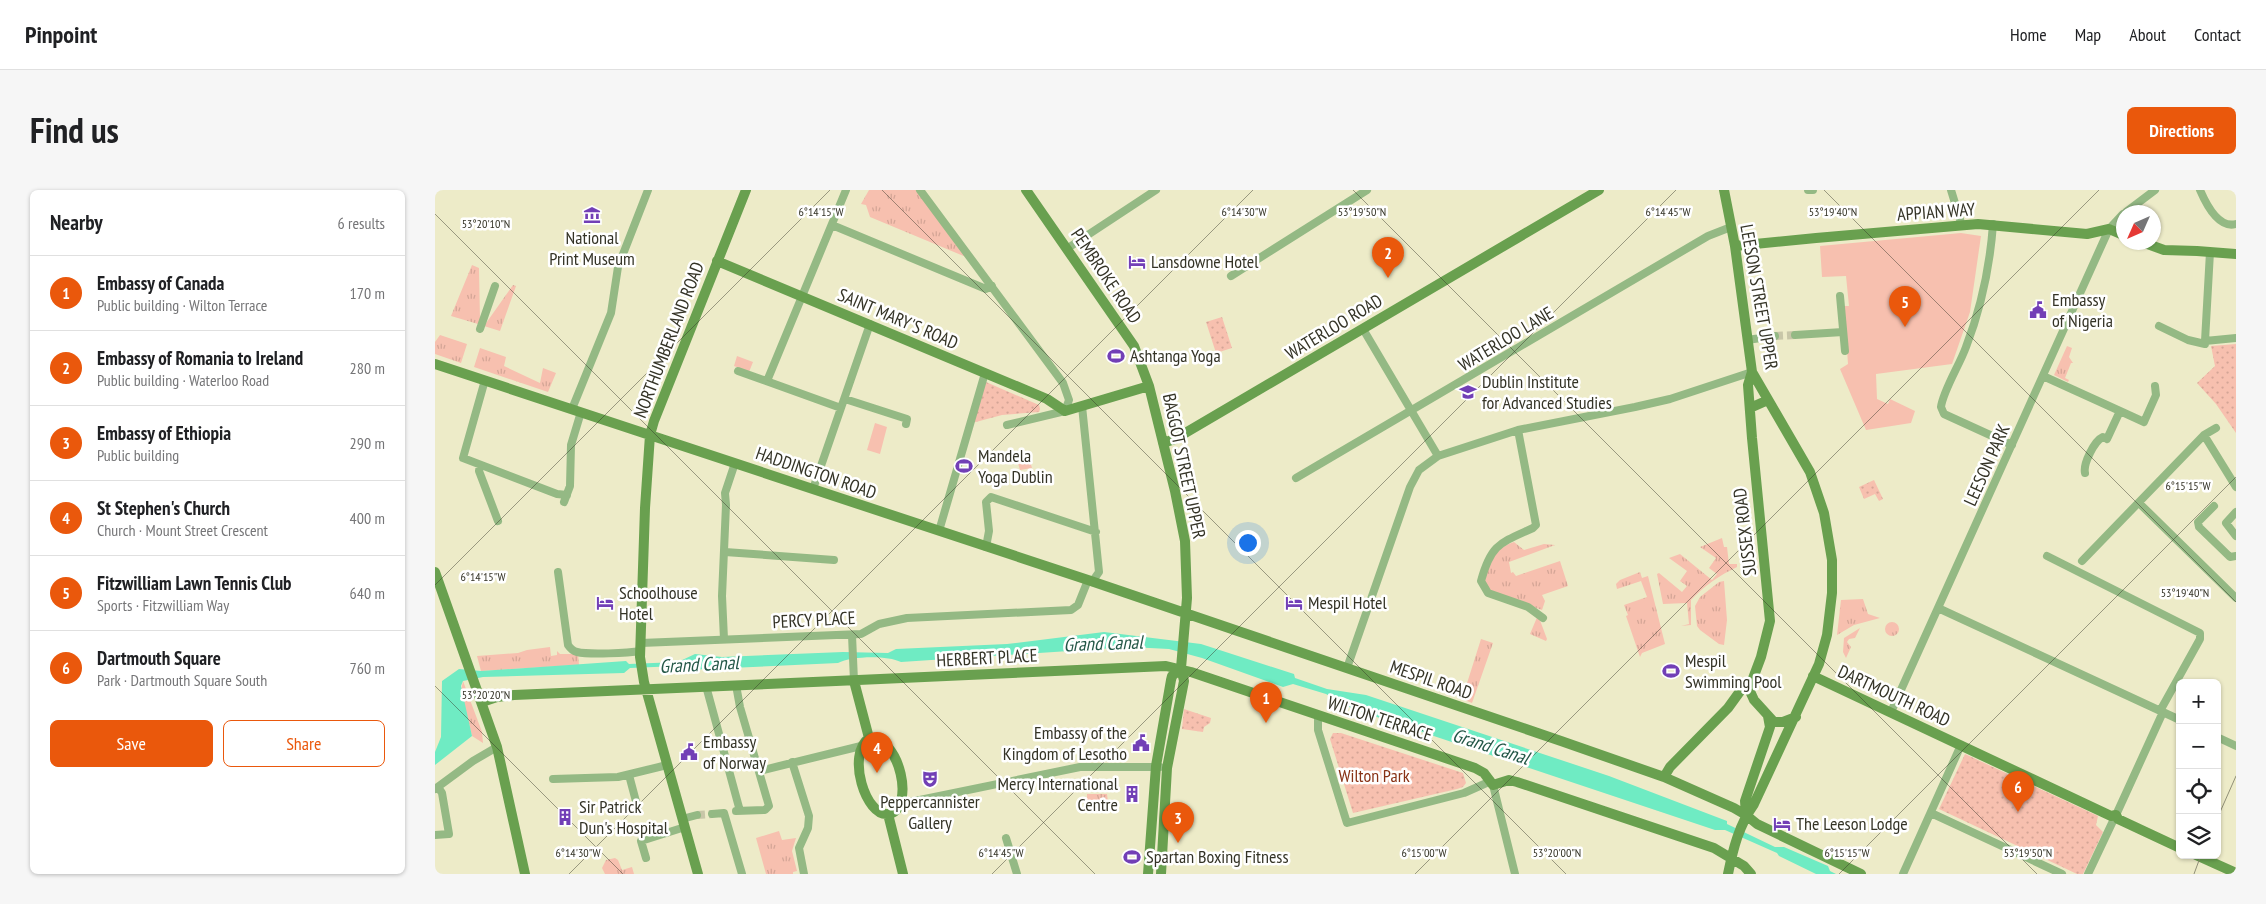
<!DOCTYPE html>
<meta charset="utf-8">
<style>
:root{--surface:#fff;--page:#f6f6f6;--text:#202124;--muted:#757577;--line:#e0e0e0;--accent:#ea580c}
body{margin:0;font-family:"PT Sans Narrow",sans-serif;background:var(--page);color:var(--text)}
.controls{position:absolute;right:15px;bottom:15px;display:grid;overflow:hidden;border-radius:8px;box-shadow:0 1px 4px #0004}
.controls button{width:45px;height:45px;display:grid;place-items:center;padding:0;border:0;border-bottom:1px solid var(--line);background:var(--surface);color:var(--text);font:25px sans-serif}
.compass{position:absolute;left:1681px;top:15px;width:45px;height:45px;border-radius:50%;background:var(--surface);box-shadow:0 1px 4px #0004;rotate:225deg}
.you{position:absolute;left:812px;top:352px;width:18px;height:18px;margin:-12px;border:4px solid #fff;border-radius:50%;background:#1a73e8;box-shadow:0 0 0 8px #1a73e833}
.badge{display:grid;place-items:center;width:32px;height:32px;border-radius:50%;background:var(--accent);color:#fff;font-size:16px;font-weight:700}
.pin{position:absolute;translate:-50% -41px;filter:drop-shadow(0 1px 2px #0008)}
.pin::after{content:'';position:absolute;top:26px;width:18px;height:15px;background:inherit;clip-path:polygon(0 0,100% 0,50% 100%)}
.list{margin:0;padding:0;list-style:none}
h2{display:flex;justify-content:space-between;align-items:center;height:65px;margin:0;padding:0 20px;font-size:21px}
h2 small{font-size:16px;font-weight:400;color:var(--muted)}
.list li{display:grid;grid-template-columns:32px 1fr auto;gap:15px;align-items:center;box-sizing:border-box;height:75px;padding:0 20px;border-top:1px solid var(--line)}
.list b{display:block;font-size:19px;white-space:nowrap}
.list p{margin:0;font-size:16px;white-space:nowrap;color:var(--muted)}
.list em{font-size:16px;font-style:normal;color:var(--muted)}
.actions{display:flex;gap:10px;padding:15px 20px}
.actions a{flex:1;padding:11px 0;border:1px solid var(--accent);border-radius:8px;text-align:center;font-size:18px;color:var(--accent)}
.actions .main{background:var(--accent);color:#fff}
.icon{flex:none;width:28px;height:28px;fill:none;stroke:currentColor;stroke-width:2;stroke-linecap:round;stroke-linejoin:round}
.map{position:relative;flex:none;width:1801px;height:684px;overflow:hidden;border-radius:8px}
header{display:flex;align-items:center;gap:30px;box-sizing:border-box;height:70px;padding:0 25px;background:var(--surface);border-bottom:1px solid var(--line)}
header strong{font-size:24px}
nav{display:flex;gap:28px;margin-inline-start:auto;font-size:18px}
.intro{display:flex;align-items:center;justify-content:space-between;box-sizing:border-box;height:120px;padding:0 30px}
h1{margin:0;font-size:35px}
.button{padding:12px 22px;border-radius:8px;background:var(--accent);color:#fff;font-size:18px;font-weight:700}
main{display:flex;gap:30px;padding:0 30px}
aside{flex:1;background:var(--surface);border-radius:8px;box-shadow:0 1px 4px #0004}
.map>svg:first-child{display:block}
</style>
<header>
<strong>Pinpoint</strong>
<nav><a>Home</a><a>Map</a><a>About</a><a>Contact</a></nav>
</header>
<div class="intro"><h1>Find us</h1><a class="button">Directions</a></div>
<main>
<aside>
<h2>Nearby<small>6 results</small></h2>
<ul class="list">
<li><span class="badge">1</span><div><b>Embassy of Canada</b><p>Public building · Wilton Terrace</p></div><em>170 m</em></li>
<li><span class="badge">2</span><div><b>Embassy of Romania to Ireland</b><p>Public building · Waterloo Road</p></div><em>280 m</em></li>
<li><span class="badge">3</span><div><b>Embassy of Ethiopia</b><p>Public building</p></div><em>290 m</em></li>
<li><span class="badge">4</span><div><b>St Stephen's Church</b><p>Church · Mount Street Crescent</p></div><em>400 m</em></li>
<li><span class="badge">5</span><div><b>Fitzwilliam Lawn Tennis Club</b><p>Sports · Fitzwilliam Way</p></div><em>640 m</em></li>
<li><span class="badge">6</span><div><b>Dartmouth Square</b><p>Park · Dartmouth Square South</p></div><em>760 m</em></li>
</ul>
<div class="actions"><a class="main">Save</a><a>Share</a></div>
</aside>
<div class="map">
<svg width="1801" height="684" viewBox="0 0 1801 684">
<defs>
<pattern id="grass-tufts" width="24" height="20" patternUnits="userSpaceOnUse" patternTransform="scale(1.25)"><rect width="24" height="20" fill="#f7c0af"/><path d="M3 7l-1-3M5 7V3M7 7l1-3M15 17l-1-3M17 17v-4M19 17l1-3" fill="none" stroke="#d4a596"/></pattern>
<pattern id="park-dots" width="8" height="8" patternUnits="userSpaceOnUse" patternTransform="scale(1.25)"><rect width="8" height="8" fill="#f7c0af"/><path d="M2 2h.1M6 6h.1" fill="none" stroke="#d4a596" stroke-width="1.8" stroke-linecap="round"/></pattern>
</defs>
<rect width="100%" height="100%" fill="#edebc8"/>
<!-- grass -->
<path fill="url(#grass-tufts)" d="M434 0H481L531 67 435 27 431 15 426 14Z
M37 75 44 78 45 130 43 134 16 126Z
M78 95 81 96 65 141 49 136Z
M5 145 32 154 26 173 0 164V152Z
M1632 156 1637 158 1634 167 1638 173H1636L1630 188 1634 190 1633 192 1619 185Z
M45 158 71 167 69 176 105 193 108 178 121 183 113 202 39 177Z
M592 261 597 278 585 280 580 263Z
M1287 348 1289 357H1292L1294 374H1302V377C1285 385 1269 396 1256 410V435L1246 436 1254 434 1252 413 1228 414 1222 384 1224 383 1247 402 1252 396 1245 391 1252 381 1234 368 1245 364 1277 390 1282 384 1274 378 1281 368 1265 357Z
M1079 352 1089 360 1109 354 1120 355 1074 372 1076 383 1078 382 1081 386 1125 371 1133 396 1107 405 1110 411 1107 420 1055 401 1050 392C1051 373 1060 358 1079 352Z
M1205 382 1207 388 1213 386 1230 454 1207 463 1205 467 1191 426 1193 425 1189 415 1212 407 1206 391 1182 399 1181 394 1185 390Z
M1289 391 1292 430 1289 455 1284 454 1265 440 1262 436 1260 416 1265 407 1284 392Z
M1428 409 1433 424 1445 428 1419 435 1402 445 1406 410Z
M1103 425 1112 449 1111 451 1095 444Z
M1450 439a7 7 0 1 1 14 0a7 7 0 1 1-14 0Z
M1425 438 1420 448 1414 449 1412 452 1416 457 1411 468 1408 462 1409 448Z
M1046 449 1058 453 1037 513 1027 509Z
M115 457 116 466 122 465V461L125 464H143L144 475 46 481 42 466 83 463 92 460Z
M28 491 47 542 48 553 37 546 26 501Z
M652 604H672L673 612H652Z
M344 641 347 650 361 648 357 661 362 681 358 682V684H331L321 648Z
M180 668 183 670 187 680 197 677 199 684H170L167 678 171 670Z"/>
<!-- park -->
<path fill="url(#park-dots)" d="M787 127 797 158 781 163 771 132Z
M1801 154V243L1781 214 1762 193 1780 176 1776 156Z
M551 192 604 215 605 219 604 222 567 225 537 233Z
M1439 290 1448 309 1444 311 1440 304 1429 309 1424 297Z
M749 519 776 528 775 533 769 537 768 542 747 539Z
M898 543H906L1028 583 1031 593 1028 597 1022 599 918 623 895 549Z
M1530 564 1663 626 1661 635 1668 642 1648 684H1642L1504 619Z"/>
<!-- pitch -->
<path fill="#f7c0af" d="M1526 43 1546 46 1535 122 1517 174 1441 184 1442 209 1453 214 1455 209 1480 221 1476 233 1431 240 1405 179 1413 174 1409 116H1414L1411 86 1387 87 1385 56Z
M302 166 318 172 314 182 299 176Z
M440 233 452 237 445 264 432 260Z"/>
<!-- water -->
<path fill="#6febc3" d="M669 442 766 454 859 484 860 488 892 499 931 505 1174 586 1292 631V634L1340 657H1349L1393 676 1395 681 1401 684H1381L1344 666 1342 663 1290 640H1280L918 519 891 504 858 494 848 497 767 468 734 459 695 457 466 472C452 465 416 466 403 473L250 480 243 476 195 478 189 483 48 487 28 491 26 496 37 546 0 575V562L6 547 7 491 24 479 46 481 191 471 194 474 243 472 260 464 287 467 408 462 453 463 461 459 572 454Z"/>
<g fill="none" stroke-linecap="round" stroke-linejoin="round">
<!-- street-tunnel -->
<path stroke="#c8c6a8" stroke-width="8" stroke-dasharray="8 4" stroke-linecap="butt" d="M1340 146 1360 145
M262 625 277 624"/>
<!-- street -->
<path stroke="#94b984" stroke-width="8" d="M485 0 628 193 634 210 630 221 572 235
M1373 0H1378
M1516 0 1527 36
M1765 0C1771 14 1783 39 1801 34
M1691 22 1720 0
M1558 34C1555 76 1546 118 1531 157 1525 174 1508 201 1506 217L1509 224 1577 255
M397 35 551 99 557 96
M633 58 721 0
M796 86 932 0
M1405 106 1410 161
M1724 136 1753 150 1770 154V151L1801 148
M45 139 60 96
M928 139 1003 266
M1360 145 1408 142
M1312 150 1340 146
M1770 151 1775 62
M303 181 406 218
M1608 186 1685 221 1672 249 1668 247C1659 251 1648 274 1650 283
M50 190 28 268 122 304 132 305
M332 191 411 0
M410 209 472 229 471 234
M647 216 664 382 657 392
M137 219 176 123 183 77 213 0
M1685 221 1709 232 1721 205 1720 196
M1083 240 1101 335 1098 338C1065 353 1056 354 1046 391L1053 403 1093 417 1108 428
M1769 245 1801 297
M45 275 44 281 63 331
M861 288 1273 46 1296 37
M378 299 435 134
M129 312 135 296 136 255 146 222
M1704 313 1801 408
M1779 316 1763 332 1764 337 1795 367 1801 366
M1801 322 1791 333 1801 346
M504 341 550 183
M551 357 554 341 551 312 556 307 661 342
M290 362 399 370
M1612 366 1765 443V449L1725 521
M1647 371 1769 245 1781 238
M123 382 133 455C135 458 138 461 142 462 154 465 193 463 206 461
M1503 418 1745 530
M417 445 419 491
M289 449 287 406 291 315 290 303 300 273
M206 453 426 444 444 434 472 428 636 420 643 415 653 390
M912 478 975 297 984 280 1003 266 1083 240 1200 217 1235 209 1317 182
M271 496 305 621
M1456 522 1674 39 1688 24
M883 526V540L912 633 1029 603 1056 591
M1782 547 1801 556
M357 572 374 626 373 638 364 658 369 684
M324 581 426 556
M194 585 203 619
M118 589 183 587 232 575
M1058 595 1080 684
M0 599 38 571 62 557
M467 612H475L645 577H725
M301 621 330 620 334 616 305 517 301 495
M1496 623 1627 684
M277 624 289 623 307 684
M1681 625 1728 522
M247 629 262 625
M0 645 14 644 7 603 3 597
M571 648 582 684
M211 668 206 651 250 637
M1468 684 1526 555
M1653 684 1678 631"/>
<!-- secondary -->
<path stroke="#69a04f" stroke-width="10" d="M591 0 699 156 714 196 740 301 750 351 752 408 746 478 749 491 732 578 726 684
M1289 0 1300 56 1317 182 1375 282 1389 323 1397 370V403L1392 445 1384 474 1319 614C1304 635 1298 659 1293 684
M1707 52 1729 60 1762 61 1801 64
M1300 56 1381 48 1543 34 1652 44 1674 39 1688 45
M282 71 612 209 630 221 714 196
M0 174 653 390 1126 551 1229 587 1299 618 1311 625 1322 634 1426 684
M1317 182 1313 195 1317 248 1335 431 1326 467 1314 499 1319 510 1339 532H1348L1361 527
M1315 218 1333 210
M728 253 740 249 1164 0
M0 382 62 557 90 684
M1378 486 1676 626 1681 625 1683 629 1745 658
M419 491 434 548
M47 512 62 507 79 505C296 496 514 486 731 476L756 482 1040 578 1049 583 1058 595 1074 590 1082 592 1279 658 1309 676 1316 684
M434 548C465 546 481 620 453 624 431 627 411 565 434 548Z
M1229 587 1235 577 1293 518 1306 500 1314 495
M453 624 468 684
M1311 625 1310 611 1335 537 1333 526
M1761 665 1801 683
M263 684 209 492 205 467 210 318 215 245 219 231 311 0
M713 684 721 576 736 490 737 486 746 478"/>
<!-- tram -->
<path stroke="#908f77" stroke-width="1" d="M1782 629 1801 586
M1759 684 1766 665"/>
</g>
<!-- ticks -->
<path fill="none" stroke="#343326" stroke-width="1" stroke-opacity="0.45" d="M447 0 1131 684M918 0 1602 684M1389 0 1801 412M0 24 660 684M0 395 395 0M0 496 188 684M134 684 818 0M557 684 1241 0M980 684 1664 0M1404 684 1801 287"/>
<!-- icons -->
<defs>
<g id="museum-bare" transform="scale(1.35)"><path d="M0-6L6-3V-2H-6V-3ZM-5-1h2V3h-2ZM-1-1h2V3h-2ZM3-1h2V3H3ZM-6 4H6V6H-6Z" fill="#723fb6" stroke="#fff" stroke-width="2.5" paint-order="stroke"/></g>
<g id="hotel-bare" transform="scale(1.35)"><path d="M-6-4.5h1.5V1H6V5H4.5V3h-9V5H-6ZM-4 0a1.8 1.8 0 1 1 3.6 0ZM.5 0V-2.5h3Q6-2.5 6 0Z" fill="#723fb6" stroke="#fff" stroke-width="2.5" paint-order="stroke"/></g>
<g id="civic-bare" transform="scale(1.35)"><path d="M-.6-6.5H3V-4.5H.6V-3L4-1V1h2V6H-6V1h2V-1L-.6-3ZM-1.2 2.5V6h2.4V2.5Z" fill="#723fb6" stroke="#fff" stroke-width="2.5" paint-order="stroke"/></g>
<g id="stadium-bare" transform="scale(1.35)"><path d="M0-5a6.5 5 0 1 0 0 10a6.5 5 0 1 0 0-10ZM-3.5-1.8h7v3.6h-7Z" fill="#723fb6" stroke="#fff" stroke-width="2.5" paint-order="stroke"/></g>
<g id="university-bare" transform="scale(1.35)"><path d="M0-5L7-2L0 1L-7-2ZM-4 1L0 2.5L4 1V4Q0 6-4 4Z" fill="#723fb6" stroke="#fff" stroke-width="2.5" paint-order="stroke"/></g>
<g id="theatre-bare" transform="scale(1.35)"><path d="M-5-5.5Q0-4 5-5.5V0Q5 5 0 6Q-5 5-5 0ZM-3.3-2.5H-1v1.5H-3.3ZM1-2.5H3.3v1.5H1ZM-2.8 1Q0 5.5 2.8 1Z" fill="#723fb6" stroke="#fff" stroke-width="2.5" paint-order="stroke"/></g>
<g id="building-bare" transform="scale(1.35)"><path d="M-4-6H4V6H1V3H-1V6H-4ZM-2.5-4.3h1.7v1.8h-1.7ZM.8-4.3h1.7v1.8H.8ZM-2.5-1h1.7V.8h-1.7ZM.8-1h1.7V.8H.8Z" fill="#723fb6" stroke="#fff" stroke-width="2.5" paint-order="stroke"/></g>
</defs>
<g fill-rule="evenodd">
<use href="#museum-bare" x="157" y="25"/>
<use href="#hotel-bare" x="702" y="72"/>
<use href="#civic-bare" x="1603" y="120"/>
<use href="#stadium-bare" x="681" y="166"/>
<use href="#university-bare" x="1033" y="202"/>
<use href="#stadium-bare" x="529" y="276"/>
<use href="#hotel-bare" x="170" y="413"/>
<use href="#hotel-bare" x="859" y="413"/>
<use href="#stadium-bare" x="1236" y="481"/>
<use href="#civic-bare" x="706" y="553"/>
<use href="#civic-bare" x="254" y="562"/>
<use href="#theatre-bare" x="495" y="589"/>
<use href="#building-bare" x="697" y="604"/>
<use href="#building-bare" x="130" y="627"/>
<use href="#hotel-bare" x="1347" y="634"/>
<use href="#stadium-bare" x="697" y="667"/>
</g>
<g text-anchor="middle" stroke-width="5" stroke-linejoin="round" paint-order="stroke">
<!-- street labels -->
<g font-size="18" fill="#343326" stroke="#fff">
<text transform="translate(1501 22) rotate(-4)" y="6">APPIAN WAY</text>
<text transform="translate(671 86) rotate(56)" y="6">PEMBROKE ROAD</text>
<text transform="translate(1324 107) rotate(80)" y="6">LEESON STREET UPPER</text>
<text transform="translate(463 129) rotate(23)" y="6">SAINT MARY'S ROAD</text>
<text transform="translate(899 137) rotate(-31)" y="6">WATERLOO ROAD</text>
<text transform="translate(1071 149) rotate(-31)" y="6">WATERLOO LANE</text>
<text transform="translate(234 150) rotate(-69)" y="6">NORTHUMBERLAND ROAD</text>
<text transform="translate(1552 275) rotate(-66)" y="6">LEESON PARK</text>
<text transform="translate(749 276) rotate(78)" y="6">BAGGOT STREET UPPER</text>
<text transform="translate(381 283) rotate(19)" y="6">HADDINGTON ROAD</text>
<text transform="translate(1310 342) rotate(-97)" y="6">SUSSEX ROAD</text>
<text transform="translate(379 430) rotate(-3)" y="6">PERCY PLACE</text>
<text transform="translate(552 468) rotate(-3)" y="6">HERBERT PLACE</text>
<text transform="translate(996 490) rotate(19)" y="6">MESPIL ROAD</text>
<text transform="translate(1459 506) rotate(25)" y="6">DARTMOUTH ROAD</text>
<text transform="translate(945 529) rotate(18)" y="6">WILTON TERRACE</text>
</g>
<!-- poi labels -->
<g font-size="18" fill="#343326" stroke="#fff" text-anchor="start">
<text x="157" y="54" text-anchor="middle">National<tspan x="157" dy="21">Print Museum</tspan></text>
<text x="716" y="78">Lansdowne Hotel</text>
<text x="1617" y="116">Embassy<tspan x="1617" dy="21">of Nigeria</tspan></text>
<text x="695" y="172">Ashtanga Yoga</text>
<text x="1047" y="198">Dublin Institute<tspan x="1047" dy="21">for Advanced Studies</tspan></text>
<text x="543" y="272">Mandela<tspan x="543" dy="21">Yoga Dublin</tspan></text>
<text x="184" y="409">Schoolhouse<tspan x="184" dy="21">Hotel</tspan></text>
<text x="873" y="419">Mespil Hotel</text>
<text x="1250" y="477">Mespil<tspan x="1250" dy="21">Swimming Pool</tspan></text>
<text x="692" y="549" text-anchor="end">Embassy of the<tspan x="692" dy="21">Kingdom of Lesotho</tspan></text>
<text x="268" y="558">Embassy<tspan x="268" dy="21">of Norway</tspan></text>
<text x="683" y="600" text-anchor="end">Mercy International<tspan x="683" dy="21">Centre</tspan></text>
<text x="495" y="618" text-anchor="middle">Peppercannister<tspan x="495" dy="21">Gallery</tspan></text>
<text x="144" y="623">Sir Patrick<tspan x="144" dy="21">Dun's Hospital</tspan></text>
<text x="1361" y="640">The Leeson Lodge</text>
<text x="711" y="673">Spartan Boxing Fitness</text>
</g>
<!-- park labels -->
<g font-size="18" fill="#883215" stroke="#fff">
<text x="939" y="592">Wilton Park</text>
</g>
<!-- water labels -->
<g font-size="19" font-style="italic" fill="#245747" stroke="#fff">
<text transform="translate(668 453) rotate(-2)" y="7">Grand Canal</text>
<text transform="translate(264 474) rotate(-3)" y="7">Grand Canal</text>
<text transform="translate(1056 556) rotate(18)" y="7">Grand Canal</text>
</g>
</g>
<g font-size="12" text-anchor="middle" fill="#343326" stroke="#fff" stroke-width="5" stroke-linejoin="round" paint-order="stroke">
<text x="386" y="26">6°14'15"W</text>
<text x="809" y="26">6°14'30"W</text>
<text x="927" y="26">53°19'50"N</text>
<text x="1233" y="26">6°14'45"W</text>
<text x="1398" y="26">53°19'40"N</text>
<text x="51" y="38">53°20'10"N</text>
<text x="1753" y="300">6°15'15"W</text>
<text x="48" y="391">6°14'15"W</text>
<text x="1750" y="407">53°19'40"N</text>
<text x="51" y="509">53°20'20"N</text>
<text x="143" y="667">6°14'30"W</text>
<text x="566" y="667">6°14'45"W</text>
<text x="989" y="667">6°15'00"W</text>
<text x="1412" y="667">6°15'15"W</text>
<text x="1122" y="667">53°20'00"N</text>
<text x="1593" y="667">53°19'50"N</text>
</g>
</svg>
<div class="controls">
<button>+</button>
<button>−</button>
<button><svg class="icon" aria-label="locate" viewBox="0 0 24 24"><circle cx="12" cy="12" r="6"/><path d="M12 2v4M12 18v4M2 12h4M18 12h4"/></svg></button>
<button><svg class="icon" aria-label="layers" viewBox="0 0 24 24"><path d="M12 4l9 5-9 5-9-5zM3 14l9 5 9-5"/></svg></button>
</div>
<svg class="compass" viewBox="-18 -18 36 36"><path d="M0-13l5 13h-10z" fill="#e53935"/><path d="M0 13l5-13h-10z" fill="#757577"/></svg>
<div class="you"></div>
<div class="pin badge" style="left:831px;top:533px">1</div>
<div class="pin badge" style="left:953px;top:88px">2</div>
<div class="pin badge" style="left:743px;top:653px">3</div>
<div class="pin badge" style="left:442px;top:583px">4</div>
<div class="pin badge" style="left:1470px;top:137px">5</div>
<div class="pin badge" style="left:1583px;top:622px">6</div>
</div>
</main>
